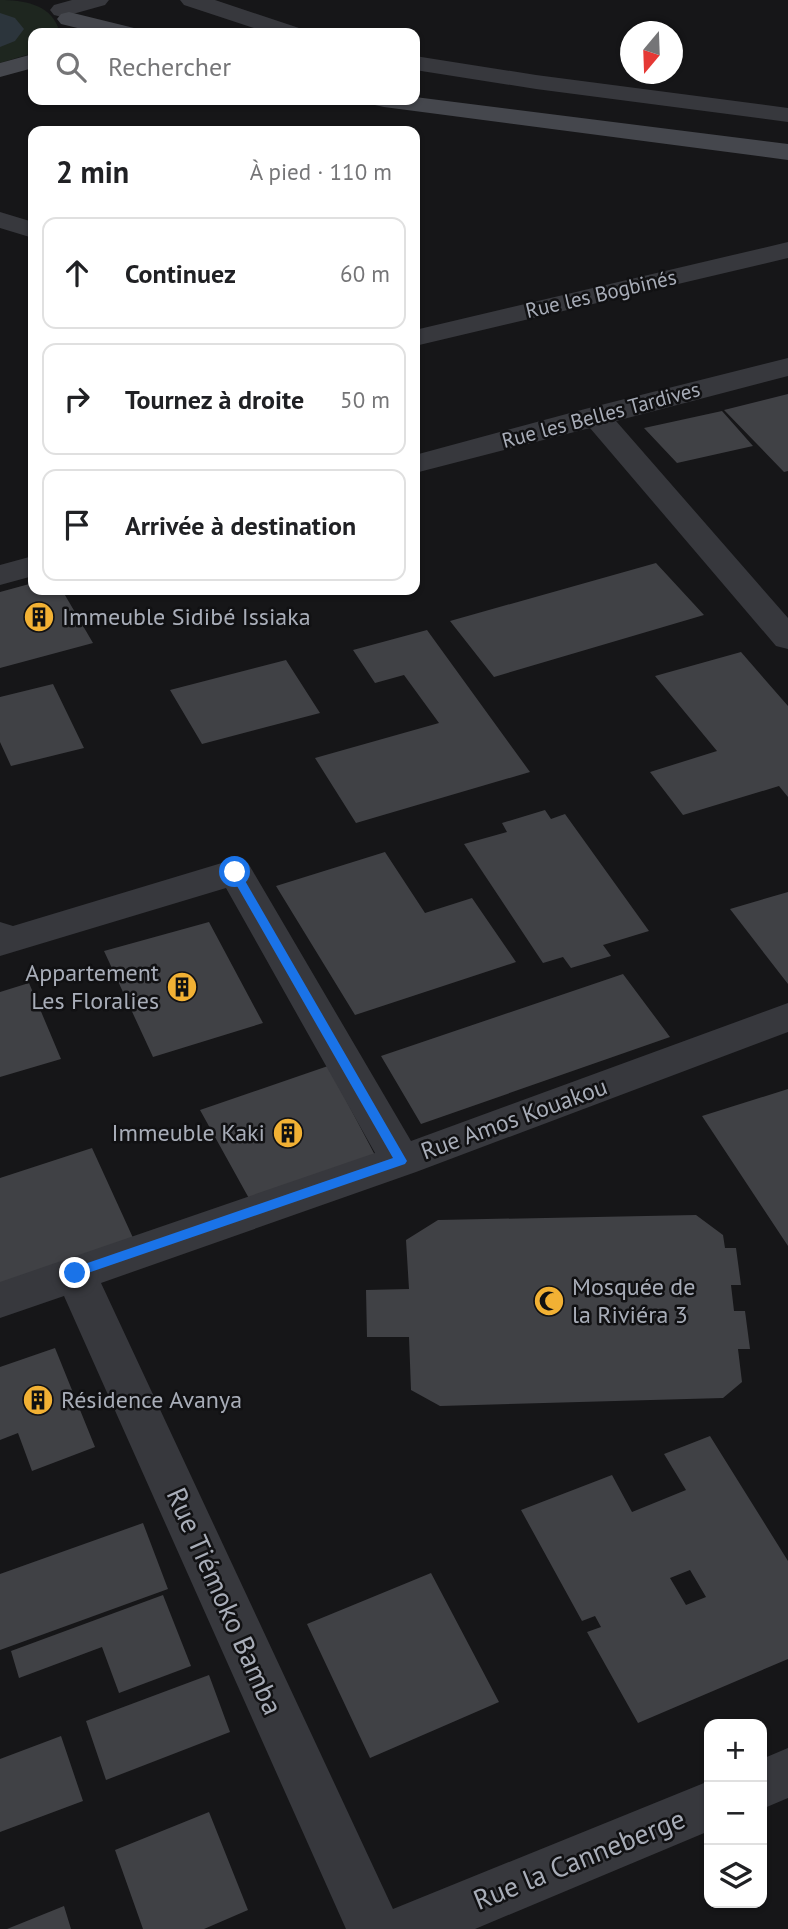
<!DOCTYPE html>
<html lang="fr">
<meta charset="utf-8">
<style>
:root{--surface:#fff;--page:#f6f6f6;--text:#202124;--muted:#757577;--line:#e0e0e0}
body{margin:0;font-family:"PT Sans",sans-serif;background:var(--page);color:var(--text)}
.controls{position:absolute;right:21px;bottom:21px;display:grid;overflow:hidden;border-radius:14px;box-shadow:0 2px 5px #0004}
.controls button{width:63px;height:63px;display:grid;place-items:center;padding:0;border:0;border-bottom:2px solid var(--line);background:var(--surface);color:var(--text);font:35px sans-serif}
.compass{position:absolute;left:620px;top:21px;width:63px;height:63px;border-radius:50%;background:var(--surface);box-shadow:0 2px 5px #0004;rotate:199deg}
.stop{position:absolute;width:21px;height:21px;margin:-16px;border:5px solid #1a73e8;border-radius:50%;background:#fff}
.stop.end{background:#1a73e8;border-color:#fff;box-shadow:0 2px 7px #0008}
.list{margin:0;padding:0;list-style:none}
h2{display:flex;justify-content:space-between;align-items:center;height:91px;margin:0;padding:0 28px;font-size:30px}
h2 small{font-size:23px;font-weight:400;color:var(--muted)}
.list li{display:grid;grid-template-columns:46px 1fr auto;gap:21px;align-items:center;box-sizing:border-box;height:112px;margin:0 14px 14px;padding:0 14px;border:2px solid var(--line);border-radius:14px}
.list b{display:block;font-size:26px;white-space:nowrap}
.list em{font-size:23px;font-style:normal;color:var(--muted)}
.icon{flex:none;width:38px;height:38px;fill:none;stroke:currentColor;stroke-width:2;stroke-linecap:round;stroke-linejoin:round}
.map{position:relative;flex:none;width:788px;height:1929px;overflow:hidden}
.search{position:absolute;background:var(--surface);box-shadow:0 2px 5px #0004;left:28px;top:28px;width:392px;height:77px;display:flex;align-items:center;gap:18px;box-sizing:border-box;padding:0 24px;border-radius:14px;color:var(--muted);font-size:26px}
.panel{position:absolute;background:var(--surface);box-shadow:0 2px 5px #0004;left:28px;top:126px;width:392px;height:469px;border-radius:14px}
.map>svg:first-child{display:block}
</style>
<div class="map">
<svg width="788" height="1929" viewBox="0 0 788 1929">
<rect width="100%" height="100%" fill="#161618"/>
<!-- green -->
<path fill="#1e261f" d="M0 0C23 0 49 4 58 27L56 33H33V53L0 63Z"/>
<!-- water -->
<path fill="#2c353c" d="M0 13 15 18 24 29 15 41 0 47Z"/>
<!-- building -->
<path fill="#404145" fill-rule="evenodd" d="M788 394V471L784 472 724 410Z
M722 411 753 446 677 463 644 428Z
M656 563 704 615 494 677 450 621Z
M33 583V590H62L93 643 0 668V592Z
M427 630 530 772 356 823 315 758 439 723 404 675 375 683 353 650Z
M741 652 788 706V797L779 786 683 815 650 772 717 751 655 676Z
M286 660 320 713 202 744 170 690Z
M53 684 84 748 11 766 0 742V697Z
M545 810 551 819 565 814 649 931 603 945 611 956 571 968 563 957 543 963 464 844 507 832 502 823Z
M385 852 425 913 472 898 516 962 355 1015 276 886Z
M788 892V984L730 909Z
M209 922 263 1023 153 1057 104 951Z
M623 974 670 1037 421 1124 381 1056Z
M29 983 61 1059 0 1077V992Z
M328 1066 376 1157 251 1202 200 1110Z
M788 1089V1246L702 1116Z
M92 1148 134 1240 0 1286V1178Z
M696 1215 723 1235 725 1248H736L741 1285H731L734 1311H745L750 1349H738L742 1382 723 1398 440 1406 411 1390 409 1337H367L366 1290 409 1289 406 1240 438 1220Z
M55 1348 95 1447 32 1471 18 1433 0 1440V1367Z
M710 1436 788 1561V1659L638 1723 587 1632 601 1627 595 1616 582 1621 521 1510 612 1475 632 1512 686 1490 664 1454ZM690 1570 706 1597 686 1605 670 1578Z
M143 1523 168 1589 0 1650V1574Z
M431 1573 499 1702 370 1758 307 1624Z
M163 1595 191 1666 119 1693 102 1647 19 1678 11 1651Z
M209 1675 230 1732 106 1780 86 1721Z
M61 1736 83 1801 0 1832V1759Z
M209 1812 248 1910 204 1929H143L115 1850Z
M64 1906 71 1929H7Z"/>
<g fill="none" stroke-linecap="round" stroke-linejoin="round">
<!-- minor -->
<path fill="#37383d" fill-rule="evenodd" d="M72 0H109L105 5 62 17 54 15 50 10 54 5Z
M180 0H215L299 28 303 33H269L184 5Z
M415 56 536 75 788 108V122L536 89 415 70Z
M0 212 33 222V238L0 228Z
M788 242V258L415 346V330Z
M788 358V376L616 421 788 618V649L776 646 590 428 415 473V455L585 409Z
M33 556V576L0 585V565Z
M235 859 248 863 411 1141 788 1003V1032L416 1172 101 1283 393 1909 709 1781V1831L475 1929H346L64 1296 0 1318V1282L375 1153 226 888 0 956V922L13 926Z
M788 1748V1798L762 1809V1759Z"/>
<!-- secondary -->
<path fill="#45474d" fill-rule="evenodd" d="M69 12 134 28 138 33H98L61 24 57 19 61 14Z
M33 54V68L0 77V63Z
M415 97 788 144V160L384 107 375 105 372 100H415Z"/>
</g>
<!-- route -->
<path fill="#1a73e8" d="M235 869 240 872 407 1161 405 1164 79 1276H70V1269L393 1158 229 872Z"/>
<!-- icons -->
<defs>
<g id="building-disc" transform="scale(1.575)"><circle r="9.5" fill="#f2b134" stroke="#111113"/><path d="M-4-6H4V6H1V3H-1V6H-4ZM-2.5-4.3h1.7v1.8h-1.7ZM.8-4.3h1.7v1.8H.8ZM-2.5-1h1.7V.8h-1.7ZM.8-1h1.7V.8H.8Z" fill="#111"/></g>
<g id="mosque-disc" transform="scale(1.575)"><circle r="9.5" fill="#f2b134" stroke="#111113"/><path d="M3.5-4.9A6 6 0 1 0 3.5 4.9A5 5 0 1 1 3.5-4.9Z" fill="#111"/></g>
</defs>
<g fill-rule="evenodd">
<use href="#building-disc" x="39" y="617"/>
<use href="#building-disc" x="182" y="987"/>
<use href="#building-disc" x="288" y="1133"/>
<use href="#mosque-disc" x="549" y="1301"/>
<use href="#building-disc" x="38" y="1400"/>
</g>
<g text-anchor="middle" stroke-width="5" stroke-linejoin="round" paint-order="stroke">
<!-- far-street labels -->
<g font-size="21" fill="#a8adb8" stroke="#111113">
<text transform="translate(601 294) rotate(-13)" y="7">Rue les Bogbinés</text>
<text transform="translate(601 415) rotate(-15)" y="7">Rue les Belles Tardives</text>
</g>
<!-- poi labels -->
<g font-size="24" fill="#a8adb8" stroke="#111113" text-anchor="start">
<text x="62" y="625">Immeuble Sidibé Issiaka</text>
<text x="159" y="981" text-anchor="end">Appartement<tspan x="159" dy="28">Les Floralies</tspan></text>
<text x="265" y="1141" text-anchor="end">Immeuble Kaki</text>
<text x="572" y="1295">Mosquée de<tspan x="572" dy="28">la Riviéra 3</tspan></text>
<text x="61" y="1408">Résidence Avanya</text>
</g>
<!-- street labels -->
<g font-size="24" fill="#a8adb8" stroke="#111113">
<text transform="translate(514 1119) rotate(-20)" y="8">Rue Amos Kouakou</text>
</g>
<!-- near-street labels -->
<g font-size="28" fill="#a8adb8" stroke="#111113">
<text transform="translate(225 1601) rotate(66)" y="10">Rue Tiémoko Bamba</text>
<text transform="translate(579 1859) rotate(-22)" y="10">Rue la Canneberge</text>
</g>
</g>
</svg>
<div class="controls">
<button>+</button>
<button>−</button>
<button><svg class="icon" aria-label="layers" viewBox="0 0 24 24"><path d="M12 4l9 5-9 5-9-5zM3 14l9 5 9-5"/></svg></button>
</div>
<svg class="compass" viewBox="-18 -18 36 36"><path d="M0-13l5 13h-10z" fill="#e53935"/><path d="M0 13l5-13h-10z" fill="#757577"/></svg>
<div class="stop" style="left:235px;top:872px"></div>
<div class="stop end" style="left:75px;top:1273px"></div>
<div class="search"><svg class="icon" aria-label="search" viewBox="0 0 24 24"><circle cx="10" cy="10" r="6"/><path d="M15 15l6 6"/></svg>Rechercher</div>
<section class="panel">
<h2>2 min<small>À pied · 110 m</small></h2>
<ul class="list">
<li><svg class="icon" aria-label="ahead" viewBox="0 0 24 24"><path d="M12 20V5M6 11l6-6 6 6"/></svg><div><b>Continuez</b></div><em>60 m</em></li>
<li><svg class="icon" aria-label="right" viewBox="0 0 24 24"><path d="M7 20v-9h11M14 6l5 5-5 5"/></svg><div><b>Tournez à droite</b></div><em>50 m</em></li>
<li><svg class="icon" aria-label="arrive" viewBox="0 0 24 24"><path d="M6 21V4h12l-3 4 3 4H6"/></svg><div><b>Arrivée à destination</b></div></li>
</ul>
</section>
</div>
